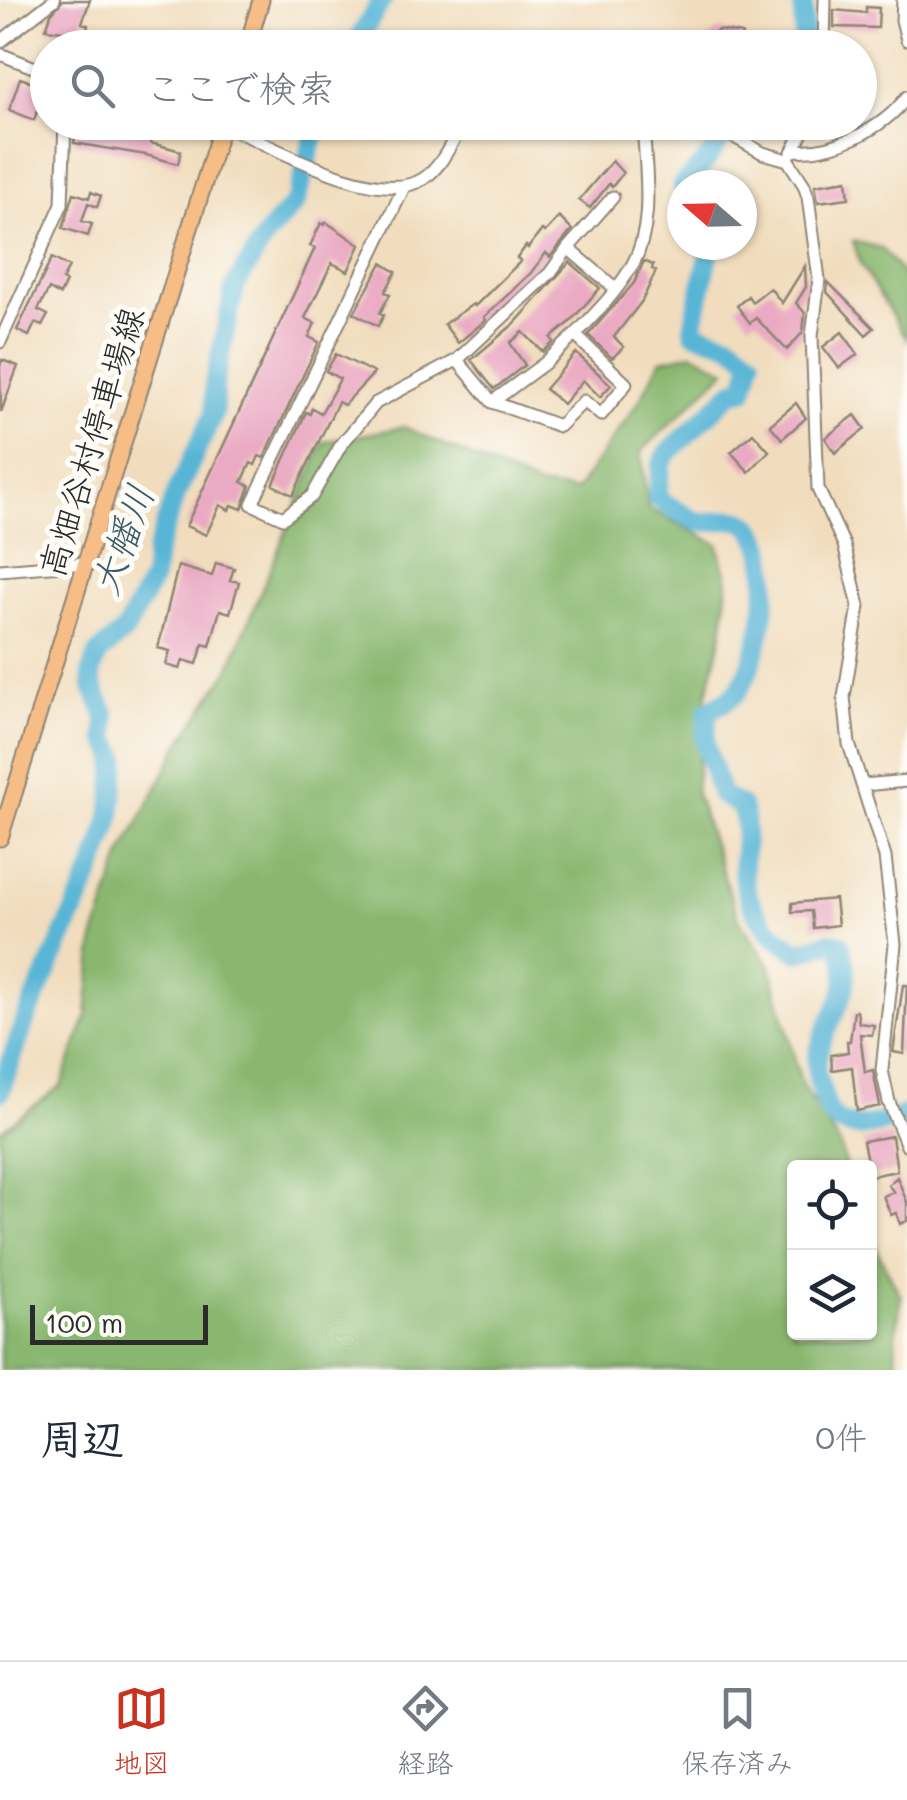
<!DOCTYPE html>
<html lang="ja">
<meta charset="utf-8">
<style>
:root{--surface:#fff;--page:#f2f2f3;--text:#1f2937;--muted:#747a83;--line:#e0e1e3;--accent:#c8321e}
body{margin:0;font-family:Mali,"Klee One",sans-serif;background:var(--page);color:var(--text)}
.controls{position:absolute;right:30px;bottom:30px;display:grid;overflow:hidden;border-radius:10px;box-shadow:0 2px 8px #0004}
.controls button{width:90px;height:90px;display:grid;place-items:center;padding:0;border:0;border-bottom:2px solid var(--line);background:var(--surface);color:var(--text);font:50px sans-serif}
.compass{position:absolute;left:667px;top:170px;width:90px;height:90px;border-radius:50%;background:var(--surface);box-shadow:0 2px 8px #0004;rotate:290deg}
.scale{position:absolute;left:30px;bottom:25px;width:178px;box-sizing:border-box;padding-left:10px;border:5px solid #2b2b2b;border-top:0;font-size:28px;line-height:35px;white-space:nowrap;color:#2b2b2b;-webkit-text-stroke:8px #fdfcf7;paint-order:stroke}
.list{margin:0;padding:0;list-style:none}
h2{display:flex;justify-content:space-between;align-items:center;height:130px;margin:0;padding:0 40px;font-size:42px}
h2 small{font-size:32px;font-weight:400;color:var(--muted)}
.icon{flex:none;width:55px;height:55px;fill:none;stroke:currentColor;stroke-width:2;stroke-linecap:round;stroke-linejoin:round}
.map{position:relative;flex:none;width:907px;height:1370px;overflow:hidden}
.search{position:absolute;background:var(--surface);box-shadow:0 2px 8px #0004;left:30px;right:30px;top:30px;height:110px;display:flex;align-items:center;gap:25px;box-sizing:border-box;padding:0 35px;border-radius:55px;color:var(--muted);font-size:38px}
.sheet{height:290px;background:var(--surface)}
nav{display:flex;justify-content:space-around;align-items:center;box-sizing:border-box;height:140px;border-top:2px solid var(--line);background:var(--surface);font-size:28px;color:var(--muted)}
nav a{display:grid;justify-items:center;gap:5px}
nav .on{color:var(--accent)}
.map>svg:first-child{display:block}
</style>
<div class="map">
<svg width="907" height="1370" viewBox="0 0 907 1370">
<rect width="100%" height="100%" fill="#fdfcf7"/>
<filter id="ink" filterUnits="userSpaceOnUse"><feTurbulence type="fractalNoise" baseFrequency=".01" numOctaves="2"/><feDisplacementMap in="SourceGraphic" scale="20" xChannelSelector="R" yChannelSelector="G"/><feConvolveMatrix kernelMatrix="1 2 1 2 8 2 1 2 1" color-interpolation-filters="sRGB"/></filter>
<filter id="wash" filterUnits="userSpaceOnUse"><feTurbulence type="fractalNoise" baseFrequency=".0048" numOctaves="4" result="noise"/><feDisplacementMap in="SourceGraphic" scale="40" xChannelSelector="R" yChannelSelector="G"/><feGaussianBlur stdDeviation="2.25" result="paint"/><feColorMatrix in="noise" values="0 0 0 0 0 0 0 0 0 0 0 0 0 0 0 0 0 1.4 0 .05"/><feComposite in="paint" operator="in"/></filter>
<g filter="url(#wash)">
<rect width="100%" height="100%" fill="#f1ddbd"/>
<!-- forest -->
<path fill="#89b76f" stroke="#5a714d" stroke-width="2.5" d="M853 241 881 248 907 279V339L861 265Z
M693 353 726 370 641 452 648 508 718 544 728 581 722 635 707 694 695 791 738 918 770 965 801 1082 840 1145 846 1167 794 1168V1332H870V1236L901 1297 895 1341 898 1370H0V1131L61 1086 87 1016 94 940 122 854 180 744 229 669 323 442 404 427 537 486 576 491 640 400 661 360Z"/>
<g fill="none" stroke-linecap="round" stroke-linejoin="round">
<!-- river -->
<path stroke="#58b5d6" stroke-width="20" d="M803 0 804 48
M353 48 382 0
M682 185 703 165 734 122
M711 245 693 327 694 332 732 344 752 360 744 390H734L667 454 661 465 657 498C670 505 684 517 697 521 714 526 735 512 750 526 782 556 761 657 739 689 733 699 718 705 708 711L705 743 721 795 741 806C749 828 743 847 743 870 744 906 768 935 799 952L830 942 840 944C860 1000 823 1014 817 1061 815 1077 820 1084 824 1098 835 1142 876 1125 907 1114
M0 1092 26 1019 93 870 111 818 117 757 106 738V716L93 687 91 672 99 653 125 631 153 578 156 551 177 492 214 413V384L235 286 267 234 296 202 318 122"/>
</g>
<g id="blocks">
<!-- building -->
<path fill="#eaaac3" d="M63 0H90L82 23 88 25 86 34 46 29 51 14Z
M866 7 879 8 878 28 834 27V10L866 13Z
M718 30 742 34 740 48H700Z
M20 78 46 87 41 110 38 109 34 120 9 110Z
M77 122H97L140 132 142 122H155L151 143 181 151 178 164 146 155 74 143Z
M612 161 623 173 612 187 609 184 590 208 579 200Z
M847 180 849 198 818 202 815 185Z
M91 192 101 196 97 207 88 203 82 221 92 224 88 236 63 228 74 193 89 198Z
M559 217 572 230 550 257 546 253 530 274 484 317 486 320 458 343 444 324 473 304 475 306 521 261 517 258 526 246 528 248 542 230 545 232Z
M326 222 360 245 348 271 332 263 305 318 315 323 309 337 319 342 264 458 259 456 255 465 251 463 242 482 250 486 242 509 232 505 229 510 220 505 206 535 186 526 315 248 310 246 321 223 325 225Z
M52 258 69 267 62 280 66 282 60 295 49 289 38 310 48 315 42 326 35 323 29 336 17 330Z
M644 261 653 265 652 269 656 271 642 301 614 337 624 347 612 358 588 335 634 283Z
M570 262 600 288 568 324 551 338 554 342 543 352 523 332 510 343 525 365 494 389 471 360 515 323Z
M382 263 396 272 385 292 390 294 380 313 384 315 378 326 354 313Z
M805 266 806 287 796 303 805 313 803 332 787 350 756 318 750 323 737 306 748 296 752 302 770 288 782 303Z
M828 282 874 328 866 335 827 292Z
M842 332 858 354 839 368 823 347Z
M576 353 611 385 600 397 583 380 563 404 545 389Z
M336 354 374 373 344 405 338 402 293 495 273 485 306 412 310 414 312 408 321 413 340 379 326 371Z
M2 360 18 366 1 412 0 366Z
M796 403 806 418 782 439 770 425Z
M855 415 865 429 835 453 825 438Z
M753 433 769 451 749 472 731 452Z
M216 563 234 568 230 580 239 582 230 613 220 610 210 646 203 644 197 664 183 660 180 669 166 665 170 651 158 648 178 566 212 576Z
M835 899 838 925 813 928 811 911 792 912V903Z
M903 985H907L904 1054 893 1052Z
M854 1011H857L859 1023 874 1025 872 1035 860 1034 865 1072 873 1070 880 1106 857 1111 852 1067 832 1070 831 1055 848 1052 847 1041H850Z
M892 1136 897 1171 870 1176 863 1141Z
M897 1177 907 1202V1221L900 1224 896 1213 891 1215 883 1196 894 1192 888 1185Z"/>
</g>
</g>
<g filter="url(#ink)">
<use href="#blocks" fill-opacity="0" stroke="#8e8474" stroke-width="2.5"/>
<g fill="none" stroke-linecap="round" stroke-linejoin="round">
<!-- minor casing -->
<g stroke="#8e8474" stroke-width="15">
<path id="minor" d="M903 0 902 20 907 40
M0 42 54 0
M824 48 825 0
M0 54 48 73
M217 122C264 141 376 209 423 179 443 166 451 142 464 122
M707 122 763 153 788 160 804 185 808 197 819 279 812 336 818 489 844 545 859 606 844 697 849 744 885 857 895 944 882 1070 889 1102 907 1146
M793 150C833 154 883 129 907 97
M792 152 808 122
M404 187 252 504 283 518 312 496 341 445 376 403 457 360 550 273 568 248 616 289
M568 248 613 197
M0 342 62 204 65 122
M457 360 492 402 559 426 584 401 601 415 626 384 575 335C595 314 615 294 630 269 656 227 645 169 643 122
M492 402 545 363 575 335
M0 570 86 563
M864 785 907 781"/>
</g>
<!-- major casing -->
<g stroke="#8e8474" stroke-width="19">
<path id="major" d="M247 48 261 0
M0 838 223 122"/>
</g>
<!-- minor -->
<use href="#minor" stroke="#fff" stroke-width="11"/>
<!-- major -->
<use href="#major" stroke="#f6be86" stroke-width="15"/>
</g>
</g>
<g text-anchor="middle" stroke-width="10" stroke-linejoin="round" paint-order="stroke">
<!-- street labels -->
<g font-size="35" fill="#2b2b2b" stroke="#fdfcf7">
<text transform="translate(92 442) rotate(-73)" y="12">高畑谷村停車場線</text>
</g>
<!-- water labels -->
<g font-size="38" font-style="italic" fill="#3b5b67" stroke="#fdfcf7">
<text transform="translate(123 540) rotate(-70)" y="13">大幡川</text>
</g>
</g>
</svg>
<div class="controls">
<button><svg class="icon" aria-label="locate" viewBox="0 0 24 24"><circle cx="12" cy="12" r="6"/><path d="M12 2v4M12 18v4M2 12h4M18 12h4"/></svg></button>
<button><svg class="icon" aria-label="layers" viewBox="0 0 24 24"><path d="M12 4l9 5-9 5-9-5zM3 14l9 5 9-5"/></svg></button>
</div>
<svg class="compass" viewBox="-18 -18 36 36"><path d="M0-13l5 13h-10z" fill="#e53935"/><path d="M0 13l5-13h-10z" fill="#747a83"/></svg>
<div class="scale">100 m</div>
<div class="search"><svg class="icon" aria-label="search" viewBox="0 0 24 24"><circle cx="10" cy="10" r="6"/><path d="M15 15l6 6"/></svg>ここで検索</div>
</div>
<section class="sheet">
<h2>周辺<small>0件</small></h2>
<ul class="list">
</ul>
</section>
<nav>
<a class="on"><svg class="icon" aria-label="map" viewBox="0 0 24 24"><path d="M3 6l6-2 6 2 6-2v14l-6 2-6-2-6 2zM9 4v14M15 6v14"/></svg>地図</a>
<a><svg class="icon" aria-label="directions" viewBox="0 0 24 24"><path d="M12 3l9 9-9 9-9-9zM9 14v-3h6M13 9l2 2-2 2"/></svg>経路</a>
<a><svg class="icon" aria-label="saved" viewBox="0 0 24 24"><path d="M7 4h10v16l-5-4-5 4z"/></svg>保存済み</a>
</nav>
